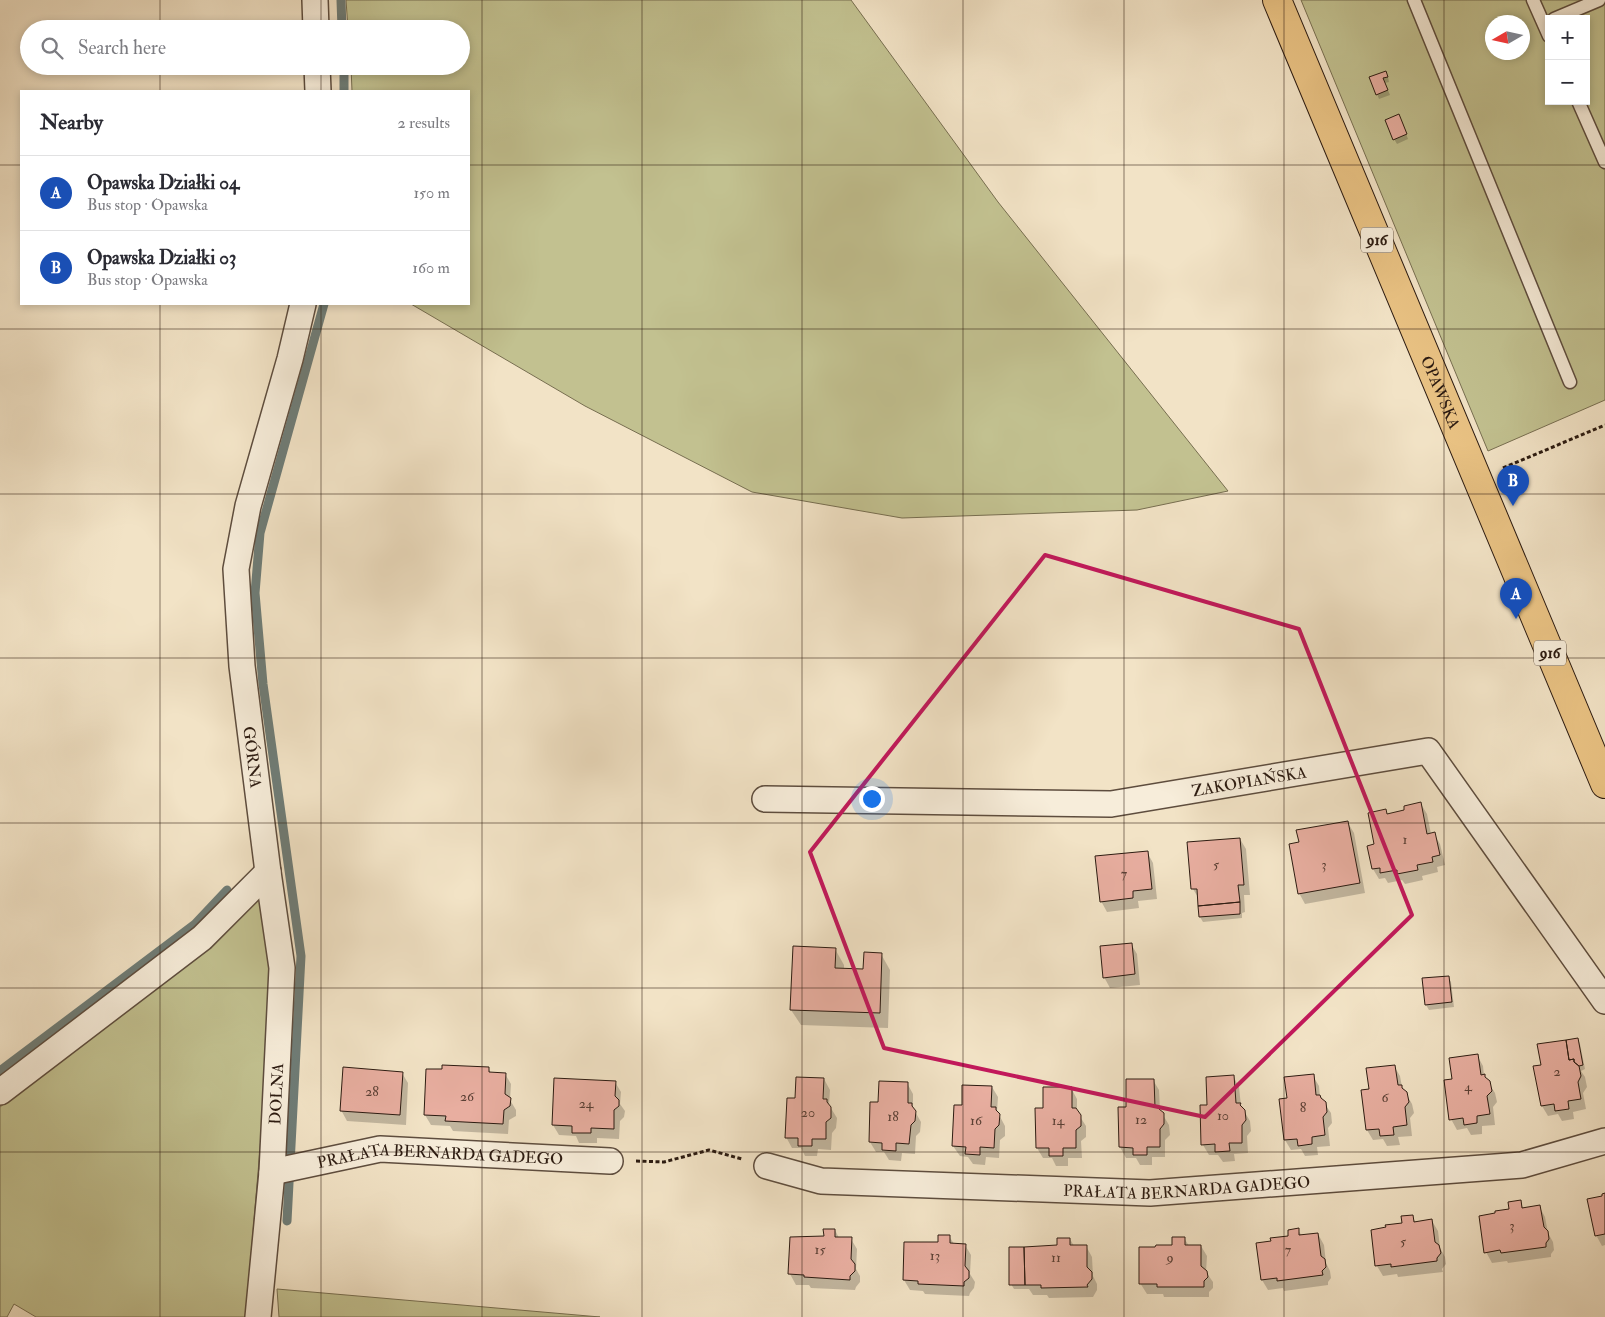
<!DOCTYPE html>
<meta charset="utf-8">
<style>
:root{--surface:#fff;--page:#f2f2f3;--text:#2b2b33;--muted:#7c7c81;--line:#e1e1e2;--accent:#1a73e8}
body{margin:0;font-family:"IM FELL Double Pica",serif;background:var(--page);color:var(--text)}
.controls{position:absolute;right:15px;top:15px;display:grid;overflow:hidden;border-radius:0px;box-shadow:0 2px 8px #0003}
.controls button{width:45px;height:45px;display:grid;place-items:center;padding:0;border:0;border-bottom:1px solid var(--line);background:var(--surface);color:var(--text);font:25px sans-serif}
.compass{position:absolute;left:1485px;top:15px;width:45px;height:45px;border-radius:50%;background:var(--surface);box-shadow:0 2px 8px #0003;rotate:261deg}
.you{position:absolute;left:871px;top:798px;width:18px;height:18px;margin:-12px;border:4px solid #fff;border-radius:50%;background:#1a73e8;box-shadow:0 0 0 8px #1a73e833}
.badge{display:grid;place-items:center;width:32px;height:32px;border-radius:50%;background:var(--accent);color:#fff;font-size:16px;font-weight:700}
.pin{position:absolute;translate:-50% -41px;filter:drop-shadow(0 1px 2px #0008)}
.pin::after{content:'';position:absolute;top:26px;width:18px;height:15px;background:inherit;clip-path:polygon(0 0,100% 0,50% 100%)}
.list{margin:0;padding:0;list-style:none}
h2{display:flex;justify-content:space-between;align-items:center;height:65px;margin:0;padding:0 20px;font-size:21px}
h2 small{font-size:16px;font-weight:400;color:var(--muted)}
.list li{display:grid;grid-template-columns:32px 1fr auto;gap:15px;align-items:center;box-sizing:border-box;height:75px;padding:0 20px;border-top:1px solid var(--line)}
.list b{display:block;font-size:19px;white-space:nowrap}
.list p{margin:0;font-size:16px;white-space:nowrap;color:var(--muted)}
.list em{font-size:16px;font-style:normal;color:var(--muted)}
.icon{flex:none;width:28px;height:28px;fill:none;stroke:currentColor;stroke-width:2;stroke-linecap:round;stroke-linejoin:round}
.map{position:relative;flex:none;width:1605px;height:1317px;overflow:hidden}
.search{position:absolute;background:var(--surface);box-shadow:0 2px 8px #0003;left:20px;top:20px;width:450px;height:55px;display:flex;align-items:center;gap:12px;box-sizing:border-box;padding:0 18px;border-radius:28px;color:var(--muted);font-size:19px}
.panel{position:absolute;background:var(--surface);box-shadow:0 2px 8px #0003;left:20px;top:90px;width:450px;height:215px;border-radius:0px}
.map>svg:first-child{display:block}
</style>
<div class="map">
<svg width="1605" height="1317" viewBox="0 0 1605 1317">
<rect width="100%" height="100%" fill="#f2e3c6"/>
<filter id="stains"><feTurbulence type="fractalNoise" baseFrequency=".004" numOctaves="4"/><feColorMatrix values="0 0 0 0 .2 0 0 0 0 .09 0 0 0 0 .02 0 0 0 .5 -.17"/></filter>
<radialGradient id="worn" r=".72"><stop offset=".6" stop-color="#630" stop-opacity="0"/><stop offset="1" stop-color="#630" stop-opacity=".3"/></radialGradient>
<!-- green -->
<path fill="#c2c190" stroke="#776e50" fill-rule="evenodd" d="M346 0H851L998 202 1228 491 1137 510 902 518 752 492 585 406 411 304H469V91H352L351 66H461V29H348Z
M1301 0H1605V400L1488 451ZM1549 19H1586V101H1549ZM1492 22H1522V52H1492Z
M265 885 275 968 246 1317H36L14 1304 7 1317H0V1107L160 986Z
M277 1289 600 1317H279Z"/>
<!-- shadow -->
<path fill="#0003" d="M1388 77 1389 82 1385 83 1390 95 1379 99 1371 78Z
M1401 120 1408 139 1397 144 1394 139Z
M1421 804 1427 814 1431 834H1434L1440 844 1445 865 1437 867 1438 872 1422 876 1423 880 1405 884 1402 880 1388 883 1385 878 1379 879 1373 869 1376 845 1386 811 1388 815 1406 811Z
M1348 823 1354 833 1365 893 1305 904 1299 893Z
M1240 839 1246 849 1250 895H1244L1245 912 1242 913V918L1203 922 1200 917 1199 899 1193 889Z
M1147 852 1153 863 1157 899 1138 901 1139 908 1107 912 1101 901Z
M1131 944 1137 954 1140 985 1110 988 1104 977Z
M835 949 844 965V969L864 970 881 954 890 970 888 1028 801 1025 791 1010Z
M1448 977 1451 982 1454 1007 1429 1010 1426 1005Z
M1578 1039 1580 1044 1585 1069 1581 1071 1585 1077 1587 1087 1583 1093 1586 1109 1573 1112 1574 1119 1562 1121 1558 1114 1548 1116 1542 1106 1543 1066Z
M1477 1055 1483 1066 1484 1076 1495 1093 1497 1102 1493 1107 1495 1125 1482 1126V1134L1471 1135 1467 1128 1457 1130 1451 1119 1453 1080Z
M1394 1066 1400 1076 1402 1087 1412 1104 1414 1113 1410 1118 1412 1136 1398 1137 1400 1145 1387 1146 1383 1139 1373 1140 1367 1130 1362 1091 1370 1090Z
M488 1068 491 1073 505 1074 511 1084 510 1100 516 1110V1116L509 1120 508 1134 453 1131 450 1126 431 1125 425 1115 443 1071Z
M402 1073 408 1083 406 1125 347 1121 341 1110Z
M1233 1076 1239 1087 1241 1106 1250 1121 1251 1131 1247 1136 1248 1153 1234 1154 1235 1161 1223 1162 1218 1155H1209L1203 1145 1201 1106H1208Z
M1313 1076 1319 1086 1320 1097 1331 1113 1332 1123 1328 1128 1330 1146 1317 1147 1318 1155 1305 1156 1301 1149 1291 1150 1285 1140 1288 1100Z
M824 1079 830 1090 829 1105 837 1118 836 1128 832 1133 831 1150 818 1149 817 1156H805L801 1148H792L786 1137 796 1099Z
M1153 1080 1159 1090 1160 1110 1169 1125 1170 1135 1165 1140V1157H1152V1165H1140L1136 1158H1126L1120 1147 1128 1108Z
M615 1082 621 1092 620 1104 625 1111 624 1117 620 1121 619 1139 597 1138V1143H579L576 1136 559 1135 553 1125Z
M907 1083 913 1094V1108L921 1122 920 1132 916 1136 915 1154 902 1153 901 1161 889 1160 884 1152H876L870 1142 880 1103Z
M992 1087 998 1097 997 1111 1005 1126V1136L1000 1140 999 1158 986 1157 985 1165 973 1164 968 1157 960 1156 953 1146 963 1107Z
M1071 1088 1077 1099V1112L1086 1126V1137L1081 1141 1082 1158H1068V1166H1056L1052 1158H1043L1037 1148 1044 1109Z
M1605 1195V1245L1602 1246 1596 1235Z
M1520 1202 1524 1209 1539 1206 1545 1217 1548 1233 1553 1242 1554 1250 1551 1254V1257L1508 1263 1507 1261 1492 1263 1486 1252 1510 1210Z
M1412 1216 1416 1223 1432 1221 1438 1231 1440 1248 1445 1257 1446 1264 1442 1269 1443 1272 1398 1277 1397 1274 1383 1276 1377 1266 1403 1224Z
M835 1230 839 1238 851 1239 857 1249 856 1269 860 1276V1282L856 1287 855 1290 811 1288 809 1285H796L790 1274 791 1238H825Z
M1298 1230 1302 1236 1318 1234 1324 1245 1326 1263 1330 1271 1331 1278 1328 1282V1285L1284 1291 1283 1288 1268 1290 1262 1280 1289 1237Z
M949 1236 954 1244 965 1245 971 1255 970 1274 975 1282 974 1288 970 1293 969 1296 925 1294 923 1291 910 1290 904 1280 939 1243Z
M1184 1238 1189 1246H1201L1207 1256 1206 1272 1213 1282V1288L1209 1292V1297H1164L1163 1294H1147L1140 1283 1174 1246Z
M1070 1239 1074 1246H1086L1092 1257 1093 1276 1097 1284V1290L1093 1297 1049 1298 1047 1295H1033L1029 1289H1014L1011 1284Z"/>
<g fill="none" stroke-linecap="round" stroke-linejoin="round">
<!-- stream -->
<path stroke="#6f7c76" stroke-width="9" d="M341 0 342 29
M344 66V91
M0 1071 195 924 227 890
M287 1221 301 956 263 684 255 593 260 533 324 304"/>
</g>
<!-- building -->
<path fill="#e8aea0" stroke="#2c1b11" d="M1386 71 1388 77 1383 78 1388 90 1376 95 1369 77Z
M1399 114 1407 134 1393 140 1385 120Z
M1421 802 1427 834 1435 832 1440 855 1432 857 1433 862 1417 865 1418 870 1397 874V870L1380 873V868L1372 869 1367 846 1374 844 1368 813 1386 809 1387 814 1404 810V806Z
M1348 821 1360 883 1298 894 1289 844 1299 842 1296 830Z
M1240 838 1244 885H1238L1240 902 1198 906 1197 889H1191L1187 842Z
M1148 851 1152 889 1133 891V898L1100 902 1095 856Z
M1240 902V914L1199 917 1198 906Z
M1132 943 1135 974 1103 978 1100 946Z
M793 946 836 948 835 968 863 969 864 952 882 953 880 1013 790 1010Z
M1449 976 1452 1002 1425 1005 1422 978Z
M1578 1038 1583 1065 1579 1066 1574 1062V1059L1569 1060 1566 1040Z
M1566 1040 1569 1060 1574 1059V1062L1579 1066 1581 1076 1578 1082 1581 1099 1568 1101 1569 1109 1555 1111 1554 1104 1541 1106 1533 1066 1541 1065 1537 1044Z
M1478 1054 1481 1075 1485 1074V1077L1490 1081 1492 1091 1487 1096 1490 1114 1477 1116V1123L1464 1125 1463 1118 1449 1120 1444 1080 1452 1079 1449 1058Z
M442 1065 489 1067V1072L506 1073 505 1094 511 1098 510 1106 504 1110 503 1124 445 1121 446 1116 424 1115 426 1069H442Z
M1395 1065 1398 1085H1402V1088L1407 1092 1409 1102 1405 1107 1407 1125 1393 1127 1394 1135 1380 1136 1379 1129 1366 1130 1361 1090 1369 1089 1366 1068Z
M343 1067 403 1072 400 1115 340 1111Z
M1314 1074 1316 1095H1320L1321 1098 1326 1102 1327 1112 1323 1117 1325 1135 1312 1137V1144L1298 1146 1297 1139 1284 1140 1279 1099 1287 1098 1284 1077Z
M1234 1075 1236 1103H1241L1240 1105 1245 1110 1246 1120 1242 1125V1143H1229L1230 1151 1215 1152V1144L1201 1145 1200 1105H1207L1206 1077Z
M796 1077 824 1078 823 1099H827V1102L831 1107V1118L826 1122V1139H812V1146H798V1138H785L787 1098H795Z
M554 1078 616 1081 615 1096 619 1100V1106L614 1110V1129L591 1128V1133H572V1126L552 1125Z
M1126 1079H1154L1155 1107 1159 1106V1109L1164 1113V1124L1160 1129V1147H1147V1155H1133V1148L1119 1147 1118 1107H1126Z
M879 1081 908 1082V1103H912V1106L916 1111 915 1121 911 1125 909 1144 896 1143V1151L882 1150V1143L869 1142 870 1102H878Z
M962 1085 992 1086 991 1107H996V1110L1000 1114 999 1125 995 1129 994 1148 980 1147V1155L965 1154 966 1147 952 1146 954 1105H962Z
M1043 1087H1072V1108H1076L1081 1115V1126L1076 1130V1148H1063V1156H1049V1148H1036L1035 1108H1043Z
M1605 1193V1234L1595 1236 1587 1199 1602 1196V1194Z
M1521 1200 1522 1208 1540 1205 1544 1227 1548 1231 1549 1239 1546 1243V1247L1501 1253 1500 1250 1484 1253 1479 1216 1495 1213V1211L1509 1209 1508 1202Z
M1413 1215 1414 1222 1432 1219 1435 1242 1439 1245 1441 1253 1437 1258V1261L1391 1267V1264L1375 1266 1371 1230 1386 1227 1385 1225 1402 1223 1401 1216Z
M1299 1228V1235L1318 1233 1321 1256 1325 1259 1326 1267 1322 1271 1323 1275 1277 1281V1278L1261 1280 1256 1243 1271 1241 1270 1238 1288 1236V1230Z
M823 1229H835V1237H852L851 1259 855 1264V1271L850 1276V1280L804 1277V1275L788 1274 790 1237 824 1236Z
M938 1235H950V1243L966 1244 965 1266 969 1271V1278L964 1282V1286L918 1284V1281L903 1280 904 1242H938Z
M1172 1237H1185V1245H1201V1266L1207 1271 1208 1277 1204 1281V1287H1157V1284H1139V1247H1155L1156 1245H1172Z
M1057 1238H1070V1245H1087V1267L1092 1272V1279L1087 1285 1088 1287 1041 1288V1285H1025L1024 1247 1057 1245Z
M1009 1247H1024L1025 1285H1009Z"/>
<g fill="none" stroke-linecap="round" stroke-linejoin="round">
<!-- lane casing -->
<g stroke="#5e4d3e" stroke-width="15">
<path id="lane" d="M1414 0 1570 382
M1533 0 1549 36
M1554 19 1599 0
M1578 101 1605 162"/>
</g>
<!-- street casing -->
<g stroke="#5e4d3e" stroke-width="28">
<g id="street">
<path d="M315 0 316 29"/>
<path d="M317 66 318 91"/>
<path id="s1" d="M765 799 1111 804 1428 751 1605 1001"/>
<path d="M0 1092 202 938 268 872"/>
<path id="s2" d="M767 1166 821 1181 1150 1193 1522 1165 1605 1141"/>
<path id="s3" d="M272 1172 380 1149 610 1161"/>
<path id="s4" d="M258 1317 272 1172 282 968 268 872 242 666 236 569 248 506 290 359 303 304"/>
</g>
</g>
<!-- primary casing -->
<g stroke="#2c1b11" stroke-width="30">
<g id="primary">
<path id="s5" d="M1277 0 1605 784"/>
</g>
</g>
<!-- path -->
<path stroke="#2c1b11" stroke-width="3" stroke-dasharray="4 2.5" stroke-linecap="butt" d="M1503 468 1605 425
M636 1161 664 1162 709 1150 742 1159"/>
<!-- lane -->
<use href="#lane" stroke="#f7edda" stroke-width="12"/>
<!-- street -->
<use href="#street" stroke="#f7edda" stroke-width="25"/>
<!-- primary -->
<use href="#primary" stroke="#e9c283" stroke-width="28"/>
</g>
<!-- marked area -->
<path fill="none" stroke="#c2185b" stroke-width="4" stroke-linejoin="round" d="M1045 555 1299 629 1412 915 1205 1117 884 1048 810 852Z"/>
<!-- grid -->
<path fill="none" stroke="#2c1b11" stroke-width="1" stroke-opacity="0.55" d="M160 0V29M321 0V29M482 0V1317M642 0V1317M802 0V1317M963 0V1317M1124 0V1317M1284 0V1317M1444 0V1317M160 66V91M321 66V91M0 165H21M469 165H1605M160 304V1317M321 304V1317M0 329H1605M0 494H1605M0 658H1605M0 823H1605M0 988H1605M0 1152H1605"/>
<g text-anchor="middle" stroke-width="4.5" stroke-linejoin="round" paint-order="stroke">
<!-- number labels -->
<g font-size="14" fill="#5b4035">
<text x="1405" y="844">1</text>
<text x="1216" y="869">5</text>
<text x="1324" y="869">3</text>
<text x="1124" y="878">7</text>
<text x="1557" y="1076">2</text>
<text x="1468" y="1091">4</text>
<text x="372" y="1096">28</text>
<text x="467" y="1101">26</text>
<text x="1385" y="1102">6</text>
<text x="586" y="1108">24</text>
<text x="1303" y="1112">8</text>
<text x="808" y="1117">20</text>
<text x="1223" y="1120">10</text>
<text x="893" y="1121">18</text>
<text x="1141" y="1124">12</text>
<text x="976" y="1125">16</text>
<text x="1058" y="1125">14</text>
<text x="1512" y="1230">3</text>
<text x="1403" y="1246">5</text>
<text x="820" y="1254">15</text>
<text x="1288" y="1254">7</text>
<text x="935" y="1260">13</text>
<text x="1056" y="1262">11</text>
<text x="1170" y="1262">9</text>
</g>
<!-- shield labels -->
<g fill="#f7edda" stroke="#695a4d" stroke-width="1">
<rect x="1361" y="227.5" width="32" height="25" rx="4"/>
<rect x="1534" y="640.5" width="32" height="25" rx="4"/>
</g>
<g font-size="15" font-weight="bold" fill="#2c1b11">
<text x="1377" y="245">916</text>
<text x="1550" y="658">916</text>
</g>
<!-- street labels -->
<g font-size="16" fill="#2c1b11" stroke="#f7edda">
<text dy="6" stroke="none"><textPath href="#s5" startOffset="425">OPAWSKA</textPath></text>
<text transform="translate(253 757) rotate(83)" y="6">GÓRNA</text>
<text dy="6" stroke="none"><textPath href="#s1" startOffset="486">ZAKOPIAŃSKA</textPath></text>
<text dy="6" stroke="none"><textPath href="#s4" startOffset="224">DOLNA</textPath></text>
<text dy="6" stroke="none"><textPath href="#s3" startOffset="170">PRAŁATA BERNARDA GADEGO</textPath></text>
<text dy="6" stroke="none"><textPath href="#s2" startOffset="422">PRAŁATA BERNARDA GADEGO</textPath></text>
</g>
</g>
<rect width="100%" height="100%" filter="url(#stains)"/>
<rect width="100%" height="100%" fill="url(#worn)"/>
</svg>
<div class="controls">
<button>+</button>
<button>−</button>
</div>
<svg class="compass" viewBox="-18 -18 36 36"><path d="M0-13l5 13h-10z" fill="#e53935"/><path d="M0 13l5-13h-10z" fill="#7c7c81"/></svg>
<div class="you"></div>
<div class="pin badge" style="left:1516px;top:619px;background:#1a4fb4">A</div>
<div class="pin badge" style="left:1513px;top:506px;background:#1a4fb4">B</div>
<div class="search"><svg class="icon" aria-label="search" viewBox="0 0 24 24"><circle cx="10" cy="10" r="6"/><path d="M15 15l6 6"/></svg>Search here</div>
<section class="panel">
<h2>Nearby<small>2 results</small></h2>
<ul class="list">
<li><span class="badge" style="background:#1a4fb4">A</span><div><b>Opawska Działki 04</b><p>Bus stop · Opawska</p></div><em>150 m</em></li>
<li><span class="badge" style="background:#1a4fb4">B</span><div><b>Opawska Działki 03</b><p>Bus stop · Opawska</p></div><em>160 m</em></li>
</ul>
</section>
</div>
